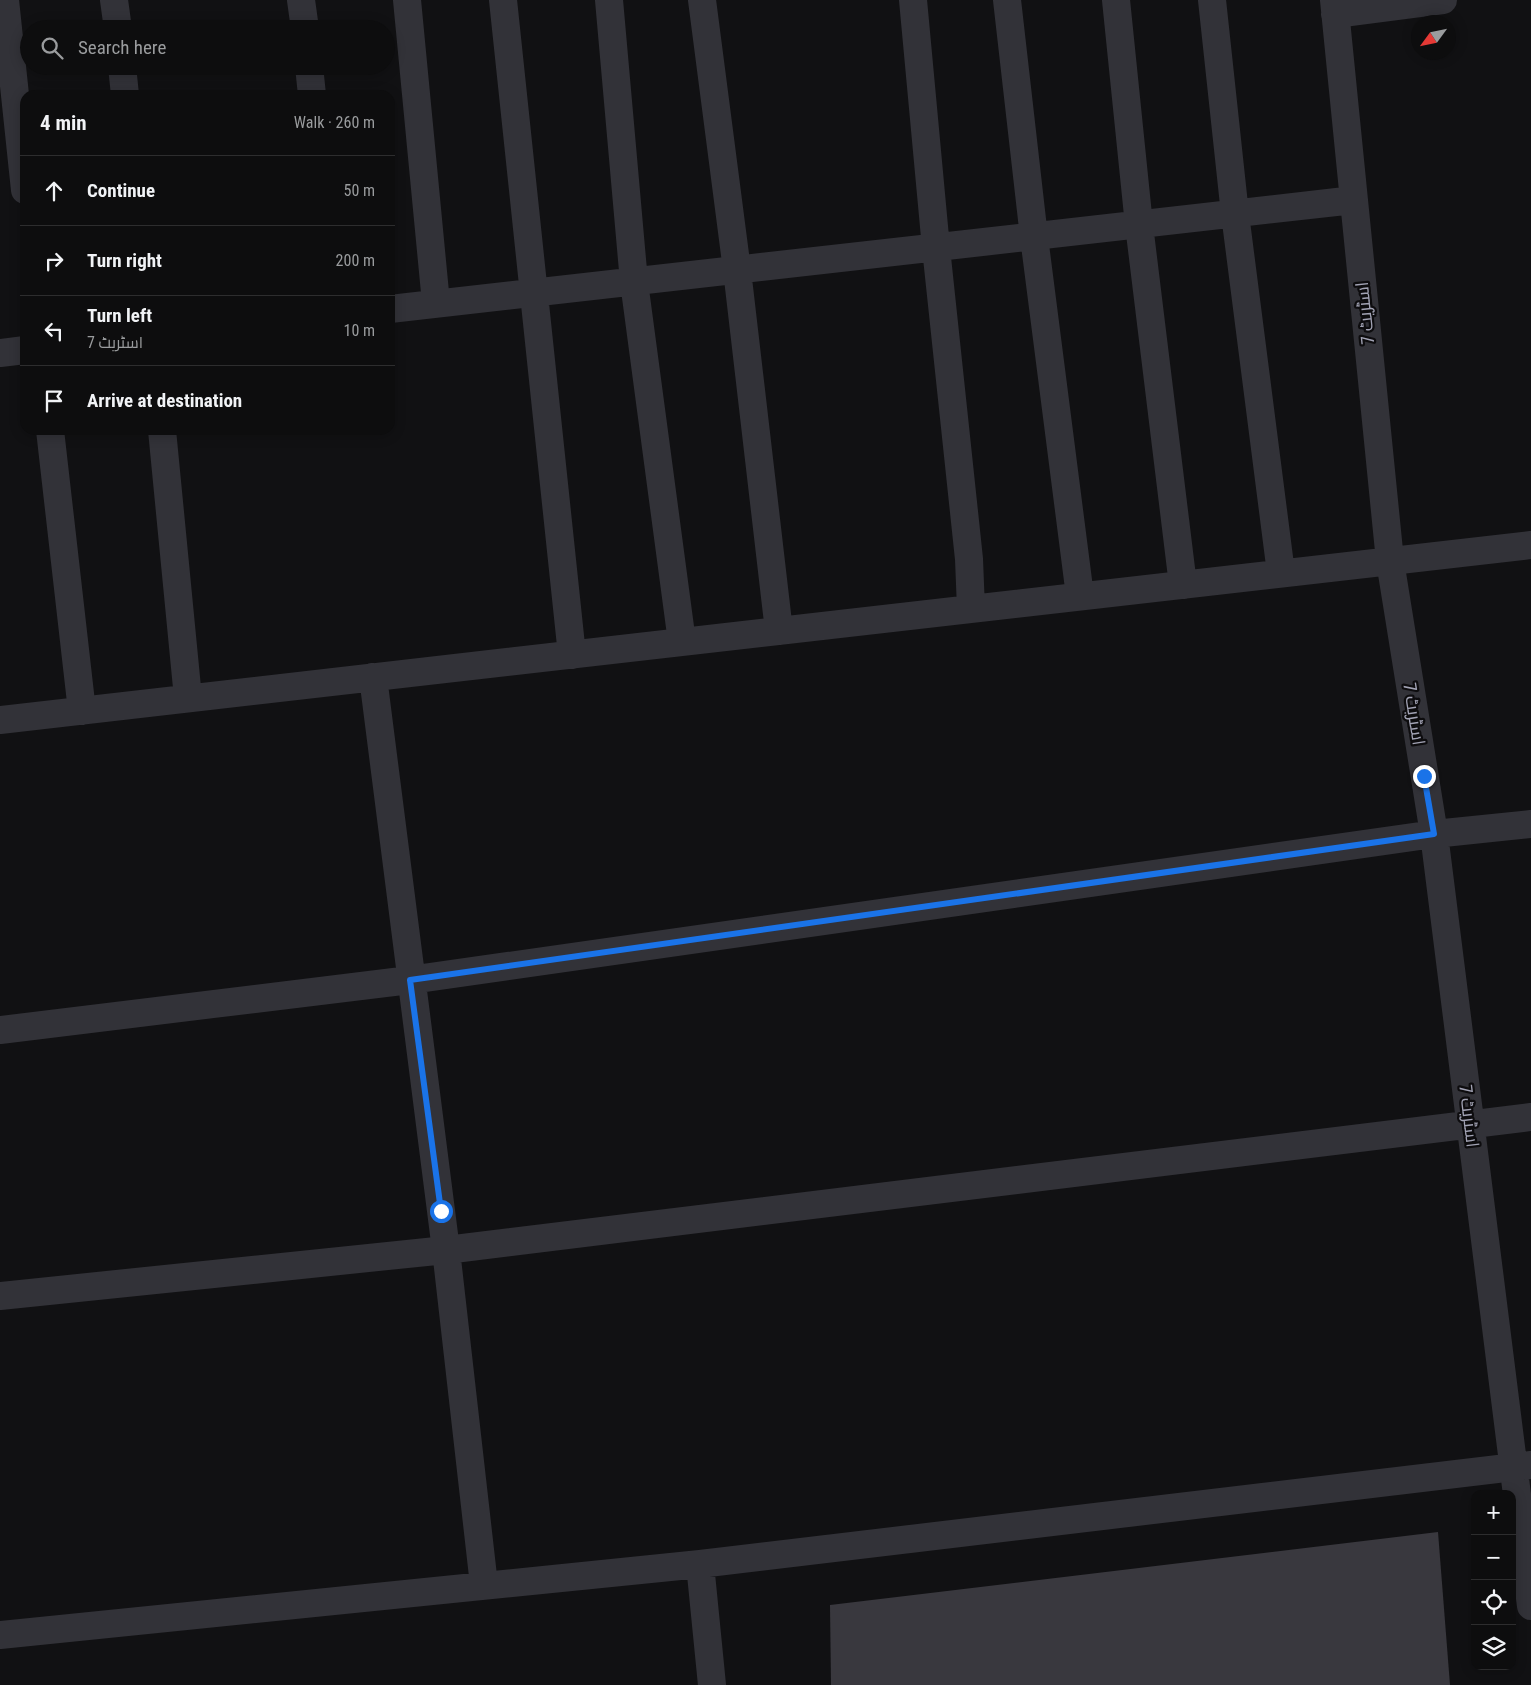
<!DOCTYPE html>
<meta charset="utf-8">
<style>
:root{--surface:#0d0d0e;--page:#161617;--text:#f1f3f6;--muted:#9a9c9e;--line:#2d2d2e}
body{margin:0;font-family:"Roboto Condensed",Cairo,sans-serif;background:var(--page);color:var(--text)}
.controls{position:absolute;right:15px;bottom:15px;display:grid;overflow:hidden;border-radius:10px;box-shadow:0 2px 12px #0003}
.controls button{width:45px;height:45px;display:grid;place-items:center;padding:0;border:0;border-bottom:1px solid var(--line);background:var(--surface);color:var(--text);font:25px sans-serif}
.compass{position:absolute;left:1411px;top:15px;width:45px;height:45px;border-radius:50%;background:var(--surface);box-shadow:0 2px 12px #0003;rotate:237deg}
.stop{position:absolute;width:15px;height:15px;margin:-11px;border:4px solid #1a73e8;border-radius:50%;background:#fff}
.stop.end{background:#1a73e8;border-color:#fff;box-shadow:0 1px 5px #0008}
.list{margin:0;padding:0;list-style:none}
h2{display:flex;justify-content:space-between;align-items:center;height:65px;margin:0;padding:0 20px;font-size:21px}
h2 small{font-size:16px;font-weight:400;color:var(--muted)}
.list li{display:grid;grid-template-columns:32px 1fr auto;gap:15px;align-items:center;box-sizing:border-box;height:70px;padding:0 20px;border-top:1px solid var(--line)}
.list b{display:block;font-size:19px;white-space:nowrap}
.list p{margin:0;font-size:16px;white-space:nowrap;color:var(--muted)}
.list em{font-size:16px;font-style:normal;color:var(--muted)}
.icon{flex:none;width:28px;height:28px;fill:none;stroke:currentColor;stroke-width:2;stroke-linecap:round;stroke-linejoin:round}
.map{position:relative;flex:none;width:1531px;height:1685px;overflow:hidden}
.search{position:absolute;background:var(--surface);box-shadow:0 2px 12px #0003;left:20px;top:20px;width:375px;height:55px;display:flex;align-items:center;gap:12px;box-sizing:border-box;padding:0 18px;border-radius:28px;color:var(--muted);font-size:19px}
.panel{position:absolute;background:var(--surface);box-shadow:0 2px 12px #0003;left:20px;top:90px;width:375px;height:345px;border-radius:15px}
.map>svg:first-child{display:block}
</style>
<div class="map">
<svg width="1531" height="1685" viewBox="0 0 1531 1685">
<rect width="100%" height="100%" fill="#111113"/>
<!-- building -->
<path fill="#39383e" d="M1438 1532 1450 1685H831L830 1605Z"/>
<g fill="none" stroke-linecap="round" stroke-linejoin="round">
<!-- street -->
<path stroke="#323238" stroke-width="28" d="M5 0 25 190
M114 0 118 29
M301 0 305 29
M407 0 436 303
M503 0 572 655
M609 0 634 282 682 642
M702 0 737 270 779 631
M913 0 936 248 969 559 971 609
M1007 0 1034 237 1080 596
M1116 0 1139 225 1183 585
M1212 0 1235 214 1281 573
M1334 0 1390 561 1434 834 1531 1606
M1335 14 1443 0
M122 66 125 95
M309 66 312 95
M390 309 1354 200
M0 353 25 350
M50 430 82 711
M162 430 188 698
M373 677 446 1250 484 1585
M0 720 1531 545
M0 1030 410 980 1434 834 1531 824
M0 1296 446 1250 1531 1117
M700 1564 712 1685
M0 1635 700 1564 1531 1465"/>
</g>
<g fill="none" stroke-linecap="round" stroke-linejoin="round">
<!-- route -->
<path stroke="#1a73e8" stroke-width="6" d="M441 1211 410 980 1434 834 1424 776"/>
</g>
<g text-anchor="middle" stroke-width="4.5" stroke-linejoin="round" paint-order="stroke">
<!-- street labels -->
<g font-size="18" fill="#a2a3b4" stroke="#0d0c0e">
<text transform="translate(1365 313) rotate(-96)" y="6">اسٹریٹ 7</text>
<text transform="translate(1414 714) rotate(81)" y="6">اسٹریٹ 7</text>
<text transform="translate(1469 1116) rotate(83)" y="6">اسٹریٹ 7</text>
</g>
</g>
</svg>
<div class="controls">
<button>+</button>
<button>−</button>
<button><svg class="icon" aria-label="locate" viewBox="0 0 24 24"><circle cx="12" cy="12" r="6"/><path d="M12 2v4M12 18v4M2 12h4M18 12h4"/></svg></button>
<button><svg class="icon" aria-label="layers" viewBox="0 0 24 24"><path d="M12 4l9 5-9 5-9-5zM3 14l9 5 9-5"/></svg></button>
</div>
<svg class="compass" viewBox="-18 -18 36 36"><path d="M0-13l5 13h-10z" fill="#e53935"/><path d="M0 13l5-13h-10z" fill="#9a9c9e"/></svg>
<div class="stop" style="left:441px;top:1211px"></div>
<div class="stop end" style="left:1424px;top:776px"></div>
<div class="search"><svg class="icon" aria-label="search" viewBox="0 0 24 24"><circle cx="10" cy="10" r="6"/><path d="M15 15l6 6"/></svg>Search here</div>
<section class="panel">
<h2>4 min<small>Walk · 260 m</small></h2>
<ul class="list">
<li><svg class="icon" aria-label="ahead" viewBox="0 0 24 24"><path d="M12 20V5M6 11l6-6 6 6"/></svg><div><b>Continue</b></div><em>50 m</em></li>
<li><svg class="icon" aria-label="right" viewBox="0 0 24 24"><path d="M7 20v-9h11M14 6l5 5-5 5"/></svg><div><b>Turn right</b></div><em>200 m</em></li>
<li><svg class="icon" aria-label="left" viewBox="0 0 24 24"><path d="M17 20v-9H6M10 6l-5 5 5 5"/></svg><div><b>Turn left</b><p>اسٹریٹ 7</p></div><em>10 m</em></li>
<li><svg class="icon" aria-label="arrive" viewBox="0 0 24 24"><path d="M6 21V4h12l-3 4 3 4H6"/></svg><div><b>Arrive at destination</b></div></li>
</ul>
</section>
</div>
